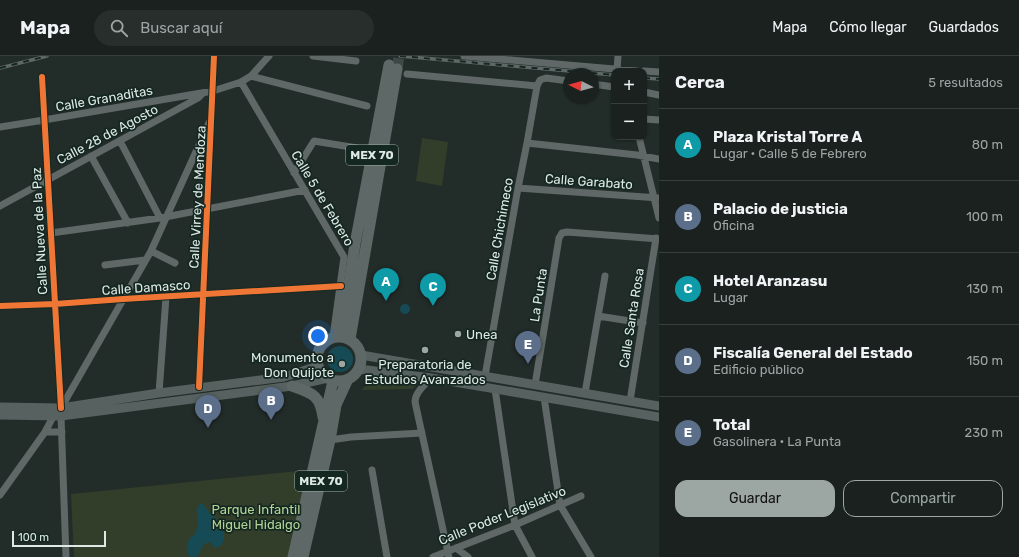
<!DOCTYPE html>
<html lang="es">
<meta charset="utf-8">
<style>
:root{--surface:#1a211f;--page:#272e2c;--text:#f1f3f6;--muted:#9fa3a4;--line:#383e3d;--accent:#9ca7a3}
body{margin:0;font-family:Rubik,sans-serif;background:var(--page);color:var(--text)}
.controls{position:absolute;right:12px;top:12px;display:grid;overflow:hidden;border-radius:8px;box-shadow:0 1px 3px #0004}
.controls button{width:36px;height:36px;display:grid;place-items:center;padding:0;border:0;border-bottom:1px solid var(--line);background:var(--surface);color:var(--text);font:20px sans-serif}
.compass{position:absolute;left:563px;top:12px;width:36px;height:36px;border-radius:50%;background:var(--surface);box-shadow:0 1px 3px #0004;rotate:276deg}
.scale{position:absolute;left:12px;bottom:10px;width:94px;box-sizing:border-box;padding-left:4px;border:2px solid #dee9e5;border-top:0;font-size:11px;line-height:14px;white-space:nowrap;color:#dee9e5;-webkit-text-stroke:3px #142721;paint-order:stroke}
.you{position:absolute;left:318px;top:280px;width:14px;height:14px;margin:-10px;border:3px solid #fff;border-radius:50%;background:#1a73e8;box-shadow:0 0 0 6px #1a73e833}
.badge{display:grid;place-items:center;width:26px;height:26px;border-radius:50%;background:var(--accent);color:#fff;font-size:13px;font-weight:700}
.pin{position:absolute;translate:-50% -33px;filter:drop-shadow(0 1px 2px #0008)}
.pin::after{content:'';position:absolute;top:21px;width:14px;height:12px;background:inherit;clip-path:polygon(0 0,100% 0,50% 100%)}
.list{margin:0;padding:0;list-style:none}
h2{display:flex;justify-content:space-between;align-items:center;height:52px;margin:0;padding:0 16px;font-size:17px}
h2 small{font-size:13px;font-weight:400;color:var(--muted)}
.list li{display:grid;grid-template-columns:26px 1fr auto;gap:12px;align-items:center;box-sizing:border-box;height:72px;padding:0 16px;border-top:1px solid var(--line)}
.list b{display:block;font-size:15px;white-space:nowrap}
.list p{margin:0;font-size:13px;white-space:nowrap;color:var(--muted)}
.list em{font-size:13px;font-style:normal;color:var(--muted)}
.actions{display:flex;gap:8px;padding:12px 16px}
.actions a{flex:1;padding:9px 0;border:1px solid var(--accent);border-radius:12px;text-align:center;font-size:14px;color:var(--accent)}
.actions .main{background:var(--accent);color:#111}
.icon{flex:none;width:22px;height:22px;fill:none;stroke:currentColor;stroke-width:2;stroke-linecap:round;stroke-linejoin:round}
.map{position:relative;flex:none;width:659px;height:501px;overflow:hidden}
header{display:flex;align-items:center;gap:24px;box-sizing:border-box;height:56px;padding:0 20px;background:var(--surface);border-bottom:1px solid var(--line)}
header strong{font-size:19px}
nav{display:flex;gap:22px;margin-inline-start:auto;font-size:14px}
.search{width:280px;height:36px;background:var(--page);display:flex;align-items:center;gap:10px;box-sizing:border-box;padding:0 14px;border-radius:22px;color:var(--muted);font-size:15px}
main{display:flex}
aside{flex:1;background:var(--surface)}
.map>svg:first-child{display:block}
</style>
<header>
<strong>Mapa</strong>
<div class="search"><svg class="icon" aria-label="search" viewBox="0 0 24 24"><circle cx="10" cy="10" r="6"/><path d="M15 15l6 6"/></svg>Buscar aquí</div>
<nav><a>Mapa</a><a>Cómo llegar</a><a>Guardados</a></nav>
</header>
<main>
<div class="map">
<svg width="659" height="501" viewBox="0 0 659 501">
<rect width="100%" height="100%" fill="#222c29"/>
<!-- green -->
<path fill="#323e2a" d="M422 82 448 86 442 130 416 125Z
M374 323 404 327 409 324 420 326 412 333 361 334Z
M308 414 288 501H74L71 438Z"/>
<!-- water -->
<path fill="#164b56" d="M400 253a5 5 0 1 1 10 0a5 5 0 1 1-10 0Z
M327 303a13 13 0 1 1 26 0a13 13 0 1 1-26 0Z
M200 448H203C210 461 225 464 224 482 223 488 221 491 215 492L210 486 204 488 197 501H190C184 493 187 483 195 478 196 474 199 468 198 464 198 458 194 454 200 448Z"/>
<g fill="none" stroke-linecap="round" stroke-linejoin="round">
<!-- primary-tunnel -->
<path stroke="#3e4845" stroke-width="11" stroke-dasharray="11 5.5" stroke-linecap="butt" d="M397 13 399 0"/>
<!-- minor -->
<path stroke="#5f6867" stroke-width="7" d="M313 0 356 5
M464 0 637 15
M617 14 618 0
M644 15 659 16
M407 18 537 30
M251 20 367 50
M42 21 61 352
M241 26 344 201 333 281
M593 28 614 31
M644 36 659 39
M644 63 659 64
M0 71 44 64 213 35 241 26 251 20 269 0
M639 81 659 162
M120 85 160 162
M527 87 637 99 659 103
M91 100 128 167
M294 117 314 85 357 92
M518 132 659 142
M0 150 198 42 203 37
M51 177 160 162 305 134
M151 195 175 207
M105 209 145 204
M0 250 55 248 123 243 341 230
M598 260 643 267
M485 320 518 132 527 87 537 30 540 24 546 22 569 25
M431 322C425 329 415 336 415 346L449 501
M535 329 559 182 562 177 567 176 659 183
M199 331 214 0
M495 333 515 469 532 501
M159 337 166 241
M585 337 605 220
M544 341 560 449 591 501
M630 345 656 182
M61 352 151 195 209 67
M61 360 66 501
M45 376H62
M330 384 351 381 422 377
M372 414 387 501
M0 439 45 376 54 359
M456 492 468 501
M433 501 515 469 581 440"/>
<!-- secondary -->
<path stroke="#576260" stroke-width="9" d="M361 299 659 350
M359 313 431 322 659 361
M0 351 61 352 159 337 284 321 318 310
M0 359 61 360 292 330 328 322"/>
<!-- primary -->
<path stroke="#5e6867" stroke-width="11" d="M317 303a22 22 0 1 1 44 0a22 22 0 1 1-44 0Z
M341 281 355 188 389 9
M350 283 397 13
M292 330C311 337 320 338 323 361
M293 501 333 325
M303 501 330 384 336 349 348 323"/>
<!-- rail casing -->
<g stroke="#5f6866" stroke-width="3.5">
<path id="rail" d="M400 0 614 19
M0 12 47 0
M644 22 659 23"/>
</g>
<!-- rail -->
<use href="#rail" stroke="#142721" stroke-width="2" stroke-dasharray="6" stroke-linecap="butt"/>
<!-- cycleway casing -->
<g stroke="#142721" stroke-width="8">
<path id="cycleway" d="M42 21 61 352
M0 250 55 248 123 243 341 230
M199 331 214 0"/>
</g>
<!-- cycleway -->
<use href="#cycleway" stroke="#f07635" stroke-width="6"/>
</g>
<!-- markers -->
<g fill="#9ca7a3" stroke="#142721" stroke-width="1.5">
<circle cx="458" cy="278" r="4"/>
<circle cx="425" cy="294" r="4"/>
<circle cx="342" cy="308" r="4"/>
</g>
<g text-anchor="middle" stroke-width="3.5" stroke-linejoin="round" paint-order="stroke">
<!-- shield labels -->
<g fill="#142721" stroke="#a1afaa" stroke-width="1">
<rect x="346" y="89" width="52" height="20" rx="3"/>
<rect x="295" y="415" width="52" height="20" rx="3"/>
</g>
<g font-size="12" font-weight="bold" fill="#dee9e5">
<text x="372" y="103">MEX 70</text>
<text x="321" y="429">MEX 70</text>
</g>
<!-- street labels -->
<g font-size="13" fill="#dee9e5" stroke="#142721">
<text transform="translate(104 42) rotate(-10)" y="5">Calle Granaditas</text>
<text transform="translate(107 78) rotate(-28)" y="5">Calle 28 de Agosto</text>
<text transform="translate(589 125) rotate(4)" y="5">Calle Garabato</text>
<text transform="translate(197 141) rotate(-87)" y="5">Calle Virrey de Mendoza</text>
<text transform="translate(323 142) rotate(59)" y="5">Calle 5 de Febrero</text>
<text transform="translate(499 173) rotate(-80)" y="5">Calle Chichimeco</text>
<text transform="translate(39 175) rotate(-93)" y="5">Calle Nueva de la Paz</text>
<text transform="translate(146 231) rotate(-4)" y="5">Calle Damasco</text>
<text transform="translate(538 239) rotate(-81)" y="5">La Punta</text>
<text transform="translate(631 262) rotate(-81)" y="5">Calle Santa Rosa</text>
<text transform="translate(502 459) rotate(-22)" y="5">Calle Poder Legislativo</text>
</g>
<!-- poi labels -->
<g font-size="13" fill="#dee9e5" stroke="#142721" text-anchor="start">
<text x="466" y="283">Unea</text>
<text x="334" y="306" text-anchor="end">Monumento a<tspan x="334" dy="15">Don Quijote</tspan></text>
<text x="425" y="313" text-anchor="middle">Preparatoria de<tspan x="425" dy="15">Estudios Avanzados</tspan></text>
</g>
<!-- park labels -->
<g font-size="13" fill="#b3d395" stroke="#142721">
<text x="256" y="458">Parque Infantil<tspan x="256" dy="15">Miguel Hidalgo</tspan></text>
</g>
</g>
</svg>
<div class="controls">
<button>+</button>
<button>−</button>
</div>
<svg class="compass" viewBox="-18 -18 36 36"><path d="M0-13l5 13h-10z" fill="#e53935"/><path d="M0 13l5-13h-10z" fill="#9fa3a4"/></svg>
<div class="scale">100 m</div>
<div class="you"></div>
<div class="pin badge" style="left:386px;top:245px;background:#0f9aa8">A</div>
<div class="pin badge" style="left:271px;top:364px;background:#5c6f8a">B</div>
<div class="pin badge" style="left:433px;top:250px;background:#0f9aa8">C</div>
<div class="pin badge" style="left:208px;top:372px;background:#5c6f8a">D</div>
<div class="pin badge" style="left:528px;top:308px;background:#5c6f8a">E</div>
</div>
<aside>
<h2>Cerca<small>5 resultados</small></h2>
<ul class="list">
<li><span class="badge" style="background:#0f9aa8">A</span><div><b>Plaza Kristal Torre A</b><p>Lugar · Calle 5 de Febrero</p></div><em>80 m</em></li>
<li><span class="badge" style="background:#5c6f8a">B</span><div><b>Palacio de justicia</b><p>Oficina</p></div><em>100 m</em></li>
<li><span class="badge" style="background:#0f9aa8">C</span><div><b>Hotel Aranzasu</b><p>Lugar</p></div><em>130 m</em></li>
<li><span class="badge" style="background:#5c6f8a">D</span><div><b>Fiscalía General del Estado</b><p>Edificio público</p></div><em>150 m</em></li>
<li><span class="badge" style="background:#5c6f8a">E</span><div><b>Total</b><p>Gasolinera · La Punta</p></div><em>230 m</em></li>
</ul>
<div class="actions"><a class="main">Guardar</a><a>Compartir</a></div>
</aside>
</main>
